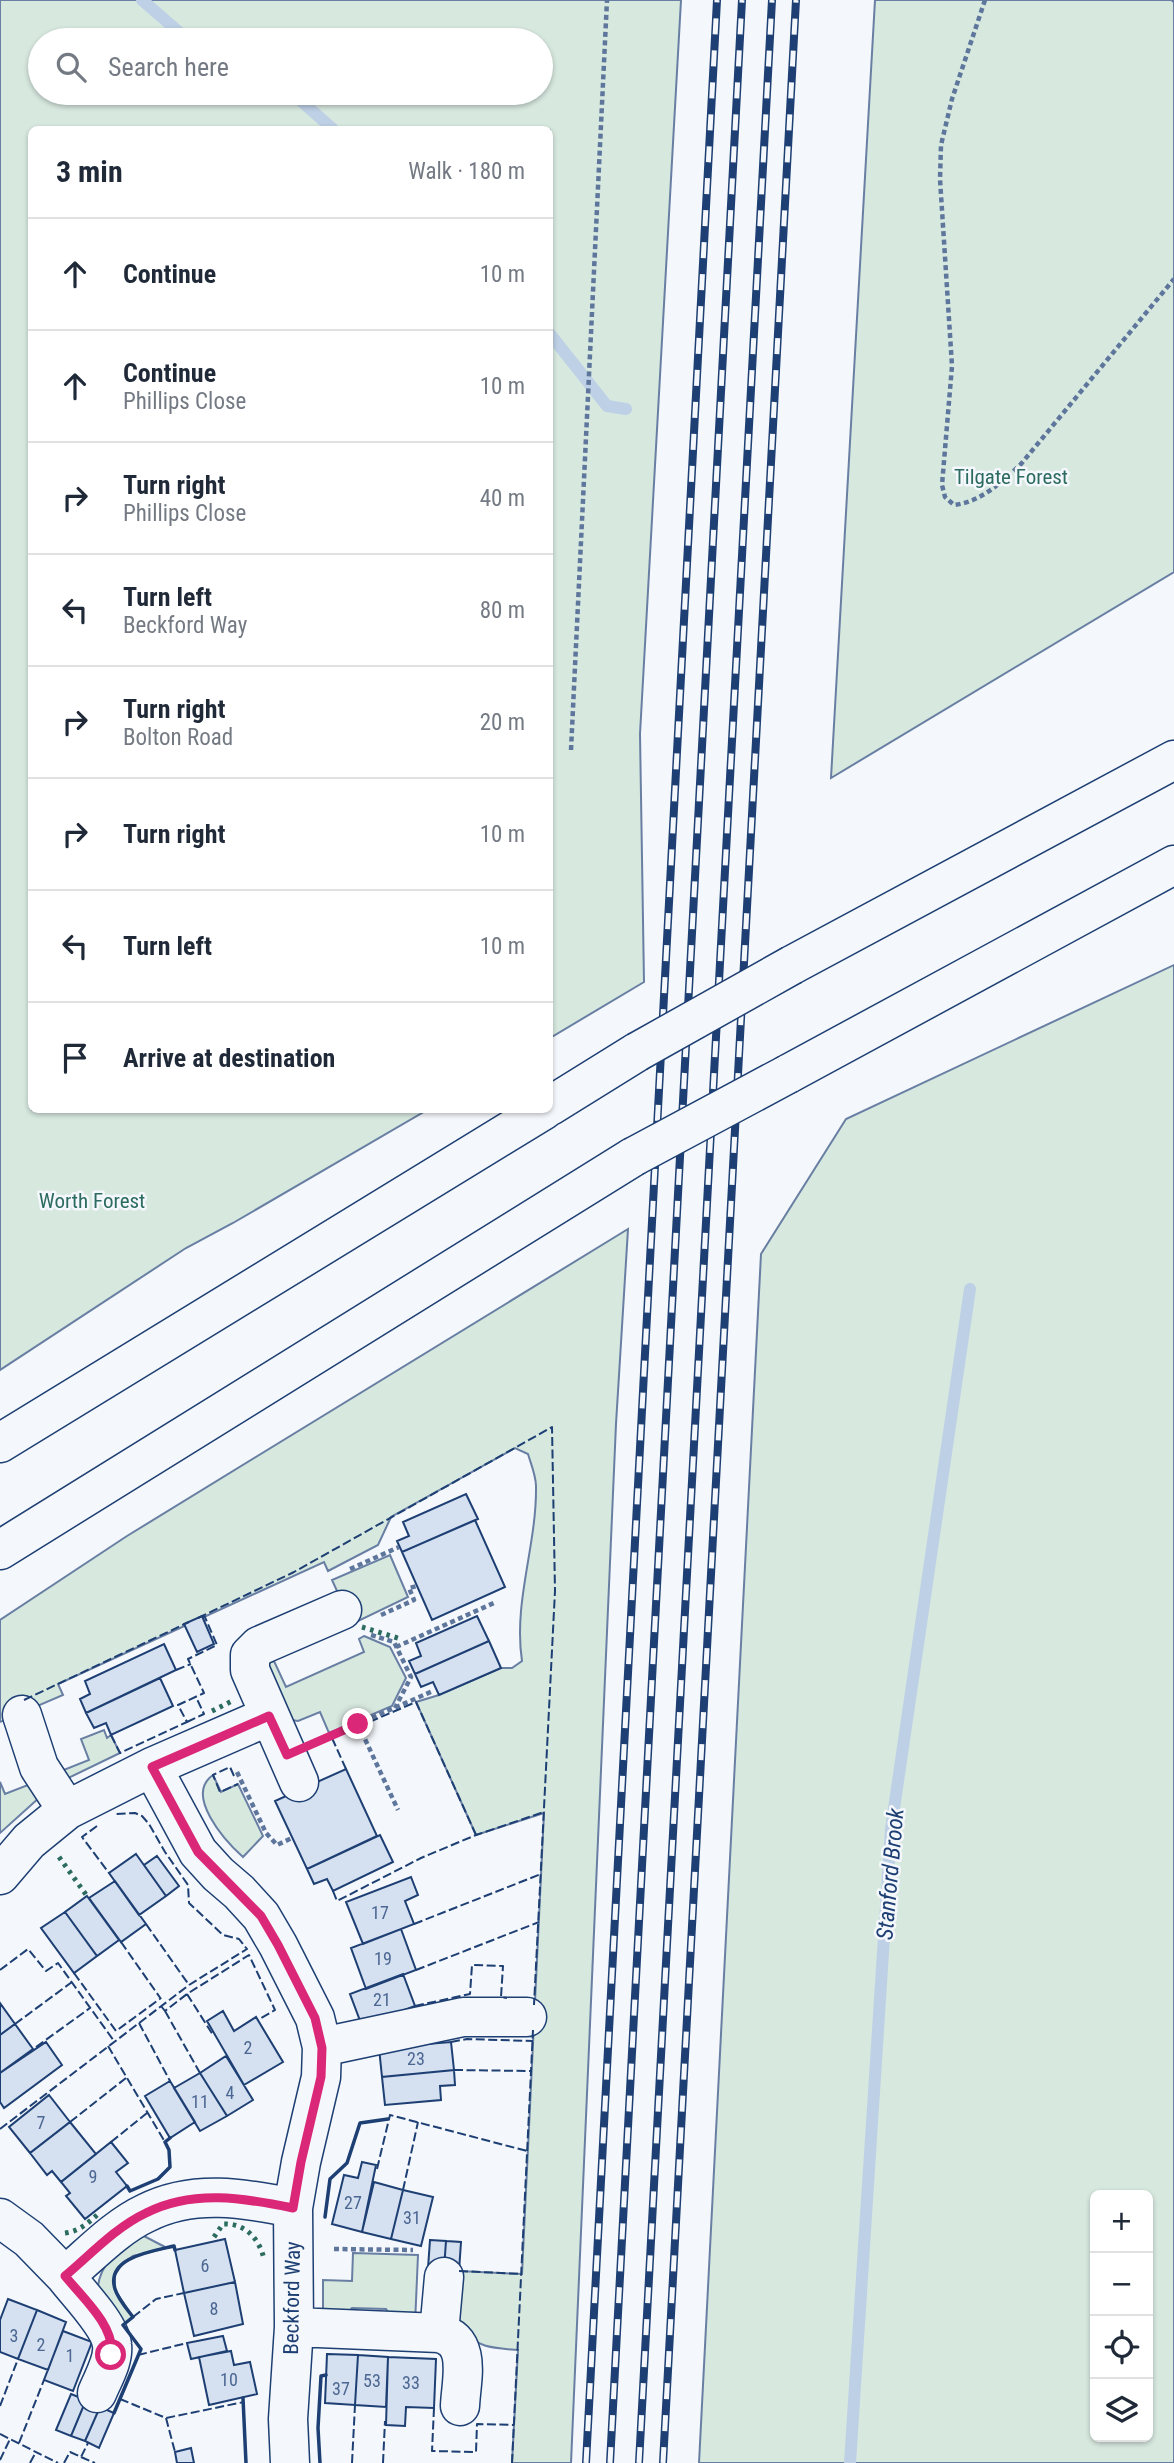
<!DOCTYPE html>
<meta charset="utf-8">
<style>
:root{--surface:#fff;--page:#f2f2f3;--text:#1f2937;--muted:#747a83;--line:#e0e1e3}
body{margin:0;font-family:"Roboto Condensed",sans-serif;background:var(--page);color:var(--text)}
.controls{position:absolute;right:21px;bottom:21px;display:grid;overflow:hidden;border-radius:10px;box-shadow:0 2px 5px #0004}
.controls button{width:63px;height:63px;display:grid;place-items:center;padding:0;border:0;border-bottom:2px solid var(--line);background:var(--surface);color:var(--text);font:35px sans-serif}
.stop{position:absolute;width:21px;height:21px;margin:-16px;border:5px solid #db2777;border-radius:50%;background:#fff}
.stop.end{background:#db2777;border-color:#fff;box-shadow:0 2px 7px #0008}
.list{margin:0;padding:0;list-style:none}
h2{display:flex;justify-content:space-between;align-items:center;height:91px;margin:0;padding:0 28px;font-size:30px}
h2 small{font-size:23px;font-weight:400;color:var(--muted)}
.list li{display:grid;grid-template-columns:46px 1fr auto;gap:21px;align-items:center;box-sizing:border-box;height:112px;padding:0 28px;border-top:2px solid var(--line)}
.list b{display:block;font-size:26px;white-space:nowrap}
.list p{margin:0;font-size:23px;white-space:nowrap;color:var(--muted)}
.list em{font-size:23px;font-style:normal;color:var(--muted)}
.icon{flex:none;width:38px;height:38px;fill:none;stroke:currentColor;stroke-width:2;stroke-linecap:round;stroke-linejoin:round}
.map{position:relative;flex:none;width:1174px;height:2463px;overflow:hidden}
.search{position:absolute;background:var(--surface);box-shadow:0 2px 5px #0004;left:28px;top:28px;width:525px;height:77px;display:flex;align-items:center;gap:18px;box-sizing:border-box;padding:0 24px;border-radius:38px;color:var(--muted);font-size:26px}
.panel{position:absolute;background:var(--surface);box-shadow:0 2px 5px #0004;left:28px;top:126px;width:525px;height:987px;border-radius:10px}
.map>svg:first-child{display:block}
</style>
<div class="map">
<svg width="1174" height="2463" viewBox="0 0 1174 2463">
<rect width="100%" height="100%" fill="#f4f7fb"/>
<!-- green -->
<path fill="#d7e8df" stroke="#687fa3" stroke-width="2" fill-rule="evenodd" d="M0 0H681L640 734 644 982 550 1038V130H32V1110H427L233 1223 186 1248 0 1370ZM40 40H541V93H40Z
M875 0H1174V572L831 778Z
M1174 965V2463H699L761 1254 846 1119ZM1095 2195H1148V2437H1095Z
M628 1229 616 1424 571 2463H512L518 2350C490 2348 480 2348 459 2329V2271L522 2274 544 1813 476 1835 416 1702 439 1695 501 1668H512L522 1661C513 1602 537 1545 536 1486 536 1476 531 1464 528 1454L515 1448 391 1517 378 1545 328 1571 324 1562 58 1684 63 1695 0 1722V1620L127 1536Z
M390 1555 408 1597 352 1624 332 1580Z
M364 1636 390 1647 406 1678 392 1706 329 1733 320 1712 298 1721 292 1720 264 1665 274 1661 286 1687 364 1652 359 1639Z
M104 1730 107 1738 111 1735 120 1753 60 1782 56 1773 89 1760 81 1739Z
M213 1775 221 1792 238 1784 263 1836 243 1857C225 1841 184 1795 213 1775Z
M0 1782 5 1794 33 1783 40 1797 0 1833Z
M140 2234 167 2248 133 2256 123 2263 115 2275V2290L133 2317 123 2325 98 2286C101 2261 121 2249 140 2234Z
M353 2253 418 2255 415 2324H396L386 2309 352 2308 340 2321 323 2320V2280L352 2281Z"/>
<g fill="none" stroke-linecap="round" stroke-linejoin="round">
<!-- stream -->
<path stroke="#bed0e5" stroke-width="12" d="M142 0 180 33 191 40
M292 93 334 130
M550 334 607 406 626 409
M850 2463 891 1829 970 1289"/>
</g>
<!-- building -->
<path fill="#d5e0f0" stroke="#1d3f73" stroke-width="2" d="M466 1494 478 1519 402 1552 397 1541 409 1536 403 1522Z
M475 1520 505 1587 432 1620 402 1552Z
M202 1616 214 1644 197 1652 184 1624Z
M477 1616 489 1641 415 1674 409 1661 421 1656 416 1643Z
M489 1641 501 1668 439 1695 433 1682 421 1687 415 1674Z
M164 1644 176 1670 86 1713 80 1699 90 1694 85 1681Z
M160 1678 173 1706 111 1735 106 1723 94 1728 86 1713Z
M346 1769 377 1836 307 1869 275 1801Z
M380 1835 393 1862 333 1891 327 1879 314 1884 307 1869Z
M136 1854 166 1896 139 1915 109 1873Z
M157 1856 179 1886 166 1896 144 1865Z
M411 1877 418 1895 405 1901 414 1924 363 1944 346 1902Z
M115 1881 146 1924 121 1942 89 1898Z
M87 1896 119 1940 97 1956 65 1912Z
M65 1912 97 1956 74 1973 41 1928Z
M401 1929 416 1970 366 1989 351 1948Z
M403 1974 415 2006 362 2026 350 1994Z
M0 2003 15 2024 0 2035Z
M223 2011 234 2031 256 2017 283 2062 244 2085 207 2021Z
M15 2024 33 2049 0 2073V2035Z
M46 2042 62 2065 4 2108 0 2102V2073Z
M451 2042 454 2070 382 2077 379 2048Z
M226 2056 253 2100 227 2116 200 2073Z
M454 2070 455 2085 440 2086 441 2100 385 2105 382 2077Z
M200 2073 227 2116 200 2131 174 2088Z
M170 2081 195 2122 170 2138 145 2096Z
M49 2095 70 2122 30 2153 9 2127Z
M70 2122 96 2154 61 2182 52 2171 47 2175 30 2153Z
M111 2142 128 2163 116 2172 127 2186 85 2219 66 2196 70 2193 61 2182Z
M362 2162 376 2165 362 2232 332 2224 344 2175 358 2178Z
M374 2182 403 2190 391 2239 362 2232Z
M403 2190 433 2197 421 2246 391 2239Z
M225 2239 235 2282 184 2293 175 2250Z
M430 2240 446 2241 444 2269 428 2268Z
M446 2241 461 2242 459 2271 444 2269Z
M235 2282 243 2324 194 2336 184 2293Z
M8 2299 37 2310 18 2359 0 2352V2320Z
M37 2310 66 2322 48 2370 18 2359Z
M63 2331 92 2342 73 2391 44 2380Z
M223 2336 227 2351 191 2359 187 2343Z
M231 2351 234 2365 250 2362 257 2394 209 2405 199 2357Z
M327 2354 358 2355 355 2405 325 2403Z
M358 2355 388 2357 386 2407 355 2405Z
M388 2357 436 2359 434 2408 406 2407 405 2426 386 2425Z
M71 2394 86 2400 71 2436 56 2430Z
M86 2400 100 2407 85 2441 71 2436Z
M100 2407 114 2413 99 2448 85 2441Z
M191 2448 194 2463H177L175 2452Z"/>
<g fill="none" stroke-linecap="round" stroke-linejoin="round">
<!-- minor casing -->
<g stroke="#1d3f73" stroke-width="41">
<path id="minor" d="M22 1715 39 1767 67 1810
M152 1767 198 1852 218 1874 239 1892 261 1916 278 1945 315 2018 322 2047 321 2077 301 2162 293 2208 294 2327 288 2419 290 2463
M299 1782 250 1670V1655L259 1646 342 1610
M0 1875 29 1841 67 1810 152 1767 269 1716
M322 2047 463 2017H527
M0 2218 29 2239 65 2276
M444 2277 439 2333C473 2341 461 2380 460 2406
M294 2327 439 2333
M97 2393C103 2378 114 2361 112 2345 110 2325 78 2293 65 2276 90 2255 116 2227 146 2213 193 2189 244 2198 293 2208"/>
</g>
<!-- highway casing -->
<g stroke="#1d3f73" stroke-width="41">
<path id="highway" d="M792 965 1174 760
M788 1074 1174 865
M550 1106 637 1052
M0 1443 544 1110
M0 1550 633 1157"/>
</g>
<!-- path -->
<path stroke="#5e769c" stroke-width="4.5" stroke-dasharray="5 3.5" stroke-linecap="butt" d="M985 0 952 99 941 145 940 179 952 366 942 485 945 497 954 505C981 502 1002 482 1021 464L1174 279
M1173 0 1174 1
M571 750 607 0
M350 1569 399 1547
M381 1615 414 1600 409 1588 417 1586
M371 1635 394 1642 411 1677 395 1708
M396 1647 496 1602
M358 1724 398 1810
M325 1738 433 1691
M237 1772 266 1833 277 1845 292 1838
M334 2249 413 2250"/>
<!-- minor -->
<use href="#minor" stroke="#f4f7fb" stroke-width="38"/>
<!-- highway -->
<use href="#highway" stroke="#f4f7fb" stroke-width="38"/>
<!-- rail casing -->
<g stroke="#1d3f73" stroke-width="8">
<path id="rail" d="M586 2463 717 0
M610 2463 742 0
M639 2463 772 0
M663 2463 796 0"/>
</g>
<!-- rail -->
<use href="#rail" stroke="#f4f7fb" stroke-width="5" stroke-dasharray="16" stroke-linecap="butt"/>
<!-- highway-bridge casing -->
<g stroke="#1d3f73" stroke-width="41" stroke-linecap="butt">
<path id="highway-bridge" d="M637 1052 792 965
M633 1157 788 1074"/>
</g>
<!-- highway-bridge -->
<use href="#highway-bridge" stroke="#f4f7fb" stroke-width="38"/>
<!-- hedge -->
<path stroke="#2c6c60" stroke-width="5" stroke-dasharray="3.5 5" stroke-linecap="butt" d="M362 1627 401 1639
M212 1711 232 1701
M59 1857 87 1896
M65 2233C79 2231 87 2224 97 2215
M214 2237 223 2224C245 2223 259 2238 264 2259"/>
<!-- fence -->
<path stroke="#1d3f73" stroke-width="2" stroke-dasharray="9 3.5" stroke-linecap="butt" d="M198 1618 294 1572 552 1427 555 1591 534 2005
M176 1670 191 1664
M24 1700 189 1622
M187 1722 204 1714 196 1697
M111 1735 120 1753 187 1722 178 1705 204 1693 188 1659 217 1645 204 1615
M346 1769 332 1738 416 1702 476 1835
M234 1776 230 1767 213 1775 220 1792 238 1784
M97 1826 82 1837 109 1873
M333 1891 337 1901 421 1858 476 1835 544 1812
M146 1924 189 1985
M414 1924 541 1874
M121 1942 161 1999
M0 1970 28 1949 46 1971 58 1963 114 2041
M416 1970 539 1922
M74 1973 116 2031 161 1998
M187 1994 213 2035
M161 2006 165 2011 187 1994 249 1955 275 2010 258 2020
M415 2006 470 1994 472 1965 503 1966 501 1997 507 1998
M165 2011 200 2073
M139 2023 170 2081
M15 2024 72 1982
M451 2042 467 2039 533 2041
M108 2046 165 2142
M36 2047 90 2008
M454 2070 531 2071
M70 2122 126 2078
M0 2129 189 1985 247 1949 239 1939 223 1935 189 1903 188 1885 165 1852 149 1824 142 1816 135 1813 116 1814
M111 2142 147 2113
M377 2169 390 2115 527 2151
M403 2190 418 2122
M459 2271 522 2274
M133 2317 156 2299 184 2293
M138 2355 187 2343
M120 2399 166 2418 244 2402
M0 2406 18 2359
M434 2408 432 2451 476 2452 477 2424 514 2425
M166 2418 175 2452
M0 2434 58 2463
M19 2443 44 2380
M81 2457 95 2463
M0 2460 10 2439
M30 2463 36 2452
M64 2463 70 2452 81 2457 88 2443
M352 2463 355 2405
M383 2463 385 2421
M512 2463 533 2030"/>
<!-- wall -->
<path stroke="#1d3f73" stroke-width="3.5" d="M127 2186 130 2191 158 2179 170 2167 169 2150 165 2142 170 2138
M325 2217 330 2179 347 2163 360 2123 388 2119
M243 2398 246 2463
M114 2413 141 2349 123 2325 133 2317C126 2308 118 2299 115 2289 105 2257 154 2251 174 2246L175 2250
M320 2463 318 2428 321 2376 326 2375"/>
</g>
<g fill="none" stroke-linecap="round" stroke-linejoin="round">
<!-- route -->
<path stroke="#db2777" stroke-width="9" d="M111 2355C116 2327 82 2297 65 2276 90 2255 116 2227 146 2213 193 2189 244 2198 293 2208L301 2162 321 2077 322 2048 315 2018 278 1945 261 1916 198 1852 152 1767 269 1716 287 1755 358 1724"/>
</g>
<g text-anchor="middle" stroke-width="5" stroke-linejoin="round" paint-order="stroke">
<!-- number labels -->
<g font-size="18" fill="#4b6792">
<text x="380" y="1919">17</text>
<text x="383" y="1965">19</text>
<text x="382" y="2006">21</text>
<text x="248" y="2054">2</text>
<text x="416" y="2065">23</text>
<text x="230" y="2099">4</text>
<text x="200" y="2108">11</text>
<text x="41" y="2129">7</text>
<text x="93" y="2183">9</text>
<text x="353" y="2209">27</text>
<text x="412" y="2224">31</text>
<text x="205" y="2272">6</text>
<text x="214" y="2315">8</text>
<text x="14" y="2342">3</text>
<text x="41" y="2351">2</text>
<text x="70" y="2362">1</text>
<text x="229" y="2386">10</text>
<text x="372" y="2387">53</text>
<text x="411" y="2389">33</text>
<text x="341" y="2395">37</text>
</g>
<!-- park labels -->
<g font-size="21" fill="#2c6c60" stroke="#f4f7fb">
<text x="1011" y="484">Tilgate Forest</text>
<text x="92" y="1208">Worth Forest</text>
</g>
<!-- street labels -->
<g font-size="21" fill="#1d3f73" stroke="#f4f7fb">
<text transform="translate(292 2298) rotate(-89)" y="7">Beckford Way</text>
</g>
<!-- water labels -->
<g font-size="23" font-style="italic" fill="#1d3f73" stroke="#f4f7fb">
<text transform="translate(890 1874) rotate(-85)" y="8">Stanford Brook</text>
</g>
</g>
</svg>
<div class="controls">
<button>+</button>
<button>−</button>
<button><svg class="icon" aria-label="locate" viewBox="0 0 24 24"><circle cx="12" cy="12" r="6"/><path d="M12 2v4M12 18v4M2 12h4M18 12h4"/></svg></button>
<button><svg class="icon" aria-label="layers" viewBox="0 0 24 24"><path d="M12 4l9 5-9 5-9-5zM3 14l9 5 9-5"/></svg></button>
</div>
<div class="stop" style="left:111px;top:2355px"></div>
<div class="stop end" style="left:358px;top:1724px"></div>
<div class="search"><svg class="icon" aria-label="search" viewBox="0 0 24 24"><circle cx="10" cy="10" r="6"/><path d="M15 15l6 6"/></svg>Search here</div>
<section class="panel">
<h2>3 min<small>Walk · 180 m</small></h2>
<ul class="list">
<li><svg class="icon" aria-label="ahead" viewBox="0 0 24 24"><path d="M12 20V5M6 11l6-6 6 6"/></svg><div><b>Continue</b></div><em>10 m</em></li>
<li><svg class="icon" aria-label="ahead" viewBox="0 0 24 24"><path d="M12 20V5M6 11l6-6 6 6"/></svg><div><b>Continue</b><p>Phillips Close</p></div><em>10 m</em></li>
<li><svg class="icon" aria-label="right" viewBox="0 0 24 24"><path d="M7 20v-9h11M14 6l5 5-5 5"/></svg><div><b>Turn right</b><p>Phillips Close</p></div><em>40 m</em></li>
<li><svg class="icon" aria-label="left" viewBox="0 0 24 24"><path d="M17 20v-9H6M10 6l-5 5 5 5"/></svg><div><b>Turn left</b><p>Beckford Way</p></div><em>80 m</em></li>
<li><svg class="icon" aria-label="right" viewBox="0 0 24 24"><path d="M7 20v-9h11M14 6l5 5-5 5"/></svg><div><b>Turn right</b><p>Bolton Road</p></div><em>20 m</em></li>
<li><svg class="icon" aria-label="right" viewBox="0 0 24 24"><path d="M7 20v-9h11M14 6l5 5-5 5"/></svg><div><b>Turn right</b></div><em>10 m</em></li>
<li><svg class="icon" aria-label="left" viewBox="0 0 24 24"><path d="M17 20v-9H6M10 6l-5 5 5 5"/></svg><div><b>Turn left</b></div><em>10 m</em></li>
<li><svg class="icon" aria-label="arrive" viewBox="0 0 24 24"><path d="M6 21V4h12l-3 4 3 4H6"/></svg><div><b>Arrive at destination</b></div></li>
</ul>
</section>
</div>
